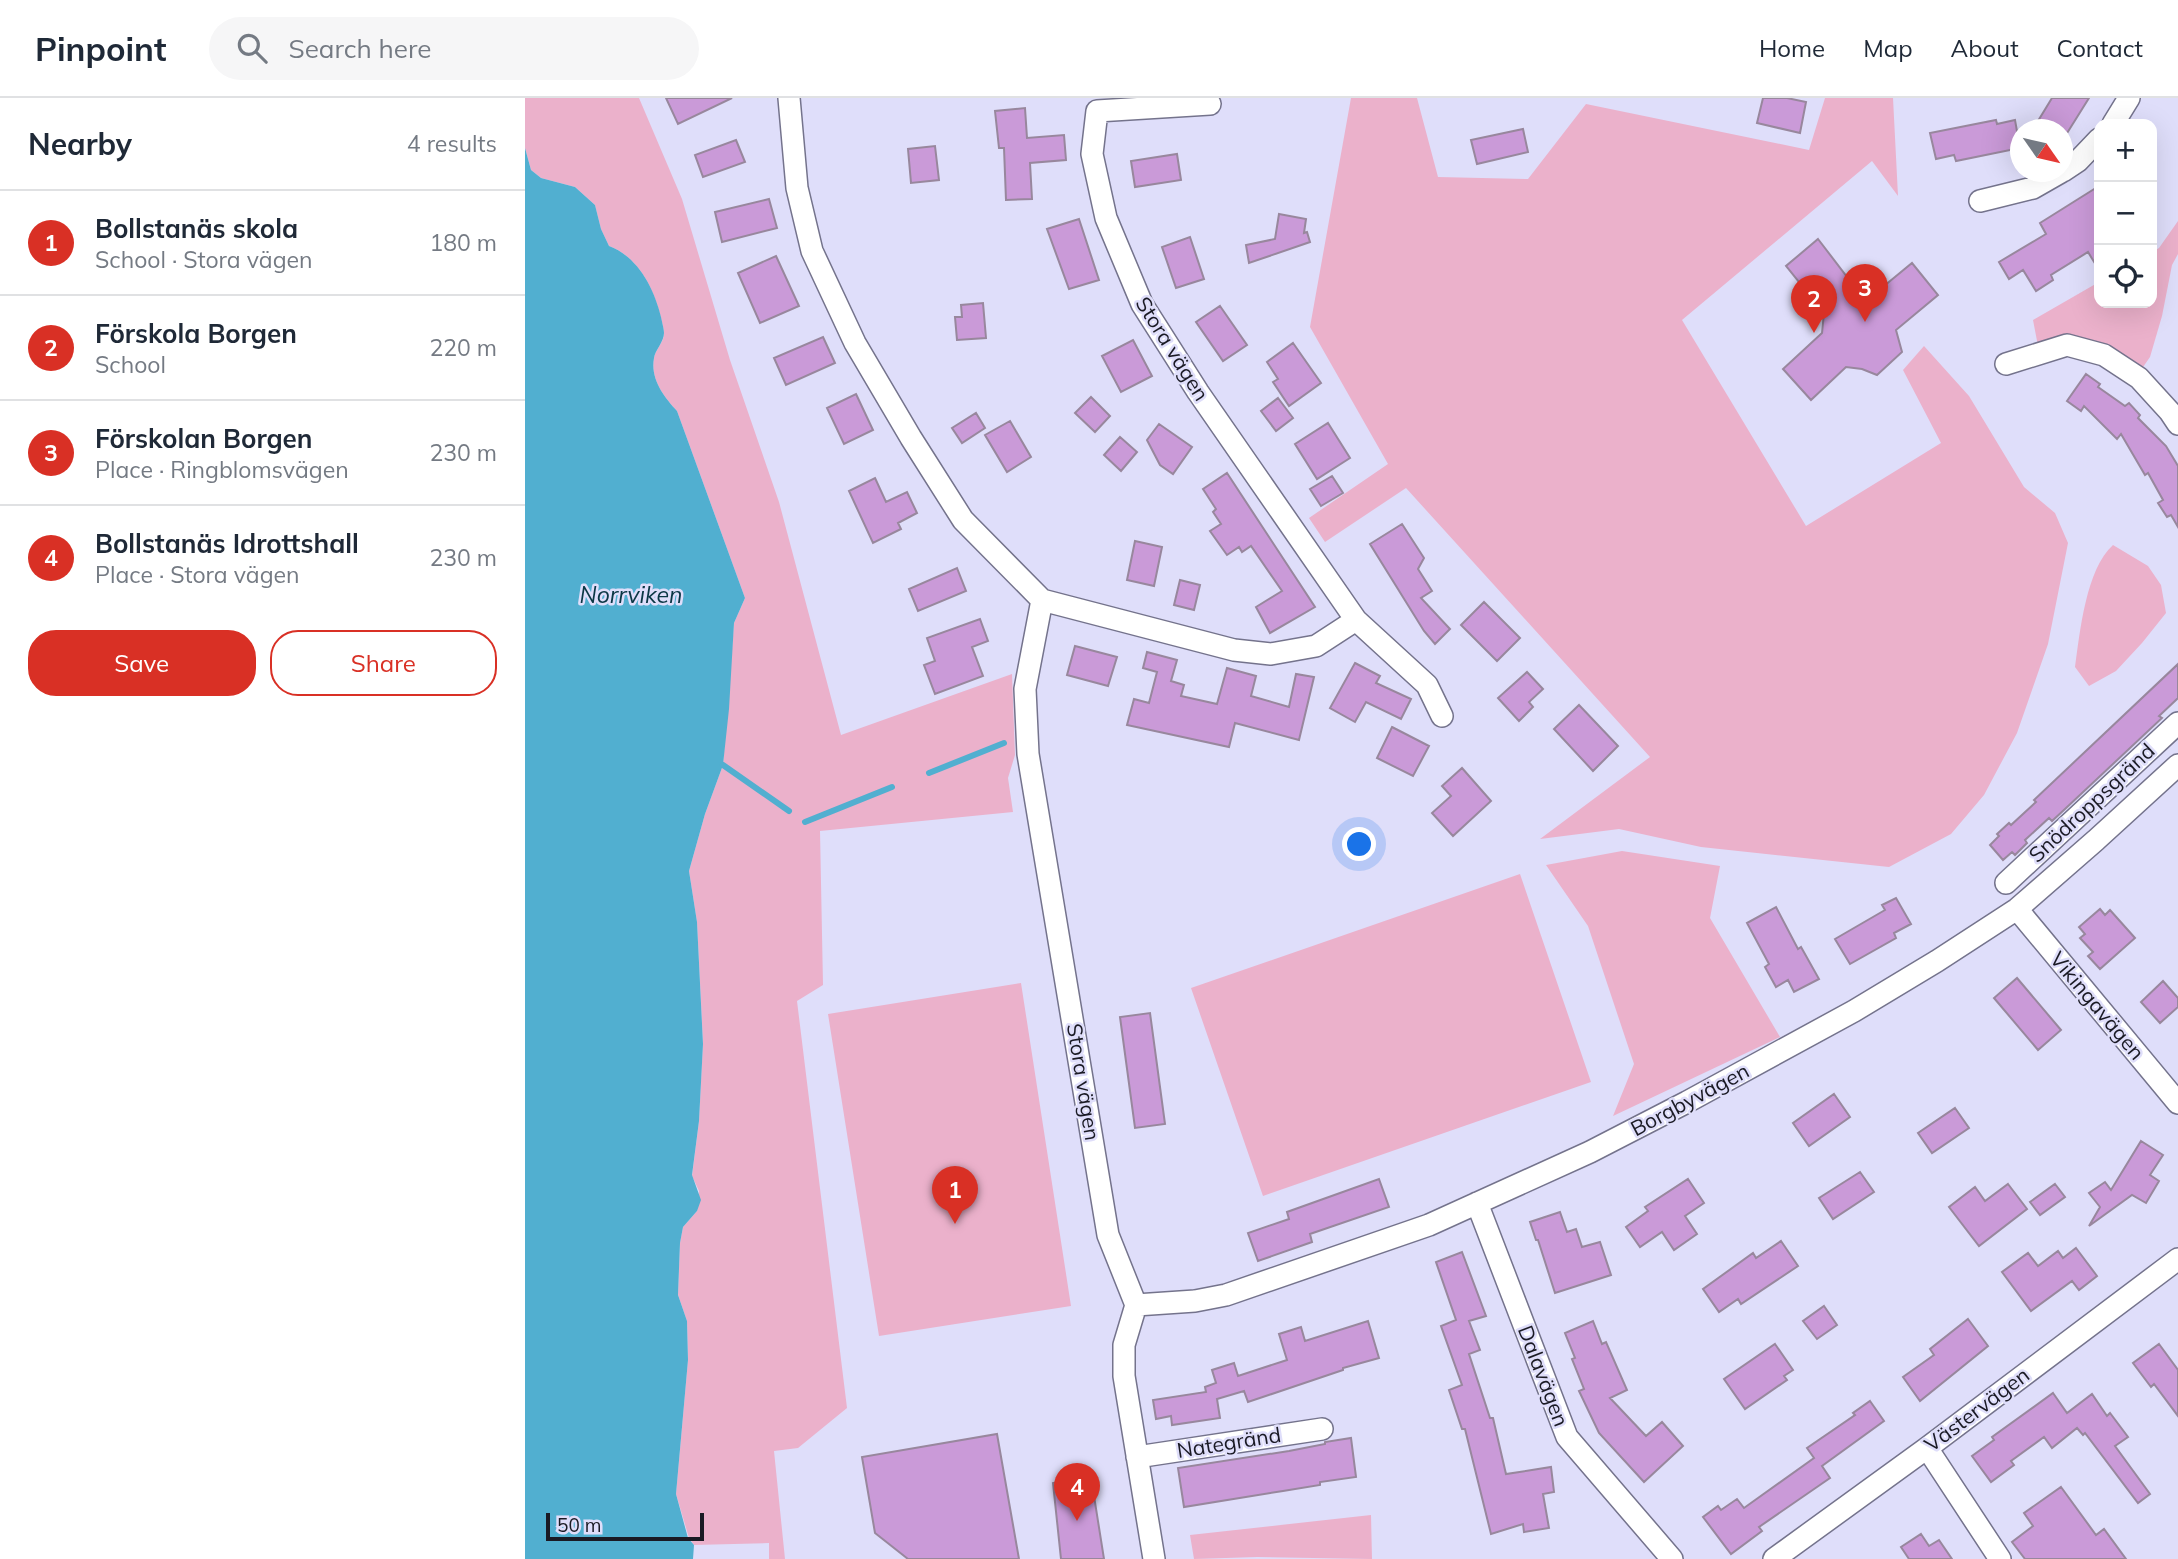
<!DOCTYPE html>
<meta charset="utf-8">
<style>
:root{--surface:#fff;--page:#f6f6f7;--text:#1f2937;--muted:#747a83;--line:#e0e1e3;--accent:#d93025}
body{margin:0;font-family:Mulish,sans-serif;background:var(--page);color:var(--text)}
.controls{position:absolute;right:21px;top:21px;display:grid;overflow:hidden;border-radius:14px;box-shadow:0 7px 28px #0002}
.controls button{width:63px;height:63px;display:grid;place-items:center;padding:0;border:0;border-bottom:2px solid var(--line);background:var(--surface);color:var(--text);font:35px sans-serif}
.compass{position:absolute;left:1485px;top:21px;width:63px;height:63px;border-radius:50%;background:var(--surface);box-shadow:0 7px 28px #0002;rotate:124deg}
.scale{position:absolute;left:21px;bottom:18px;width:158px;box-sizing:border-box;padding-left:7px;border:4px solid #1a1a24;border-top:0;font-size:19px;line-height:24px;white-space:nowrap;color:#1a1a24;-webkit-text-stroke:5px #dfdefa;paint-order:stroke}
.you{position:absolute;left:835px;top:747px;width:24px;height:24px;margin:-18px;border:5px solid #fff;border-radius:50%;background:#1a73e8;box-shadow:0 0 0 10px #1a73e833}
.badge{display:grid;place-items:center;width:46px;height:46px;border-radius:50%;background:var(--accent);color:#fff;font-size:23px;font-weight:700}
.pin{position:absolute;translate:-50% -58px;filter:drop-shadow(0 2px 4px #0008)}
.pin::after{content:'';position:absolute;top:37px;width:24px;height:21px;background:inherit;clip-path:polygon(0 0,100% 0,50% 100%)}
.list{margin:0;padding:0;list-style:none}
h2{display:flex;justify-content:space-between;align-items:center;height:91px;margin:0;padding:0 28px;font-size:30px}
h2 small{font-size:23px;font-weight:400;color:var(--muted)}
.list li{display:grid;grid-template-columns:46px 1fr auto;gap:21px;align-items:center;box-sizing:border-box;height:105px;padding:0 28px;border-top:2px solid var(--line)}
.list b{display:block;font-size:26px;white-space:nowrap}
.list p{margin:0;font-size:23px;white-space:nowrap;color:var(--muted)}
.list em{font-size:23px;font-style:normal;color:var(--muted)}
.actions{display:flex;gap:14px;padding:21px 28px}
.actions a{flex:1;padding:16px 0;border:2px solid var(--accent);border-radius:28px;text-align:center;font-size:24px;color:var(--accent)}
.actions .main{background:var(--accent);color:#fff}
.icon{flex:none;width:38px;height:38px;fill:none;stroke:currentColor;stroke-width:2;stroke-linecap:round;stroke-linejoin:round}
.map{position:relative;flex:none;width:1653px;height:1461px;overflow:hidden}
header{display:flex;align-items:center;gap:42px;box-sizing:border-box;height:98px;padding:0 35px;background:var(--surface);border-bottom:2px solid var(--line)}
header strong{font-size:33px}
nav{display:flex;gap:38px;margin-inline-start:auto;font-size:24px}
.search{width:490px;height:63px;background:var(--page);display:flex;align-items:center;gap:18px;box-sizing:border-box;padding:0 24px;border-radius:38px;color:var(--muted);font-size:26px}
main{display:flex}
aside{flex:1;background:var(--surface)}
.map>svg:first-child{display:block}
</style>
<header>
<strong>Pinpoint</strong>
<div class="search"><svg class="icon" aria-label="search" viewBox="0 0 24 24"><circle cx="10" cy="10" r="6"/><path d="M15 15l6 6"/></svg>Search here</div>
<nav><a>Home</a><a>Map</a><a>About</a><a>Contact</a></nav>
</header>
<main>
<aside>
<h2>Nearby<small>4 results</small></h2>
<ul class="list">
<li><span class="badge">1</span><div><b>Bollstanäs skola</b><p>School · Stora vägen</p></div><em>180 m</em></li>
<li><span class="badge">2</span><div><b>Förskola Borgen</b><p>School</p></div><em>220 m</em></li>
<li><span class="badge">3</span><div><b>Förskolan Borgen</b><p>Place · Ringblomsvägen</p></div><em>230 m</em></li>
<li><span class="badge">4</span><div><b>Bollstanäs Idrottshall</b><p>Place · Stora vägen</p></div><em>230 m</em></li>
</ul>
<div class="actions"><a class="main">Save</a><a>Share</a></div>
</aside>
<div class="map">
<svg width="1653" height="1461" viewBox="0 0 1653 1461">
<rect width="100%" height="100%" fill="#dfdefa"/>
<!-- green -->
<path fill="#ebb1cb" d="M0 0H114L157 101 205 262 254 404 316 637 487 576 490 657 483 680 488 714 295 733 298 887 272 903 322 1310 273 1350 249 1353 260 1461H244V1445L169 1447 164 1440 151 1396 163 1262 162 1223 153 1197 155 1145 158 1129 172 1113 174 1093 167 1078 174 1023 178 945 172 824 164 773 180 716 198 667 209 525 220 500 152 313C139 299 125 281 129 260 130 252 139 244 139 236 139 231 137 224 136 220 129 190 113 159 84 148L76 131 70 107 50 89 16 80 6 72 0 50Z
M826 0H892L913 79 1003 81 1061 6 1284 52 1300 0H1368L1373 98 1347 63 1157 222 1281 428 1416 345 1378 272 1399 248 1444 298 1499 389 1530 415 1543 445 1523 546 1492 635 1459 697 1426 736 1364 769 1176 749 1094 731 1015 741 1125 659 881 390 800 444 784 420 863 366 785 229Z
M1653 123V156L1647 167 1637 218 1625 259 1616 272 1513 248 1508 222 1574 184V205H1627V154L1634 150Z
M1588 447 1623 468 1636 487 1641 515 1617 545 1591 573 1564 588 1550 569C1555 534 1561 471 1588 447Z
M1097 753 1195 768 1185 820 1255 939 1088 1018 1109 966 1063 828 1021 767Z
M995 776 1066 984 738 1098 666 890Z
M496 885 546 1208 354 1238 303 916Z
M846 1417 847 1461 732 1459 669 1461 665 1437Z"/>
<!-- water -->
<path fill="#51afd0" d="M0 50 6 72 16 80 50 89 70 107 76 131 84 148C113 159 129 190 136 219 137 224 139 231 139 235 139 244 130 252 129 260 125 281 139 299 152 313L220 500 209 525 204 611 198 667 180 716 164 773 172 824 178 946 174 1023 167 1077 176 1102 172 1113 158 1129 155 1145 153 1197 162 1223 163 1262 151 1396 163 1440 169 1447 168 1461H0Z"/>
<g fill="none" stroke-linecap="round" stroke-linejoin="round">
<!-- stream -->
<path stroke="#51afd0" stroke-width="6" d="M198 667 264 713
M404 675 479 645
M280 724 367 689"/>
</g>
<!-- building -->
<path fill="#ca9ad8" stroke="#98879d" stroke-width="2" d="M141 0H207L153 26Z
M1238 0H1262L1281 4 1275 35 1232 25Z
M1527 0H1564L1539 40 1537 39V32H1526L1513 23Z
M500 10 502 40 539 37 541 62 505 65 507 101 481 102 479 50H474L470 13Z
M1471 22 1472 26 1490 22 1495 50 1431 63 1429 57 1411 61 1405 35Z
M998 31 1003 54 952 66 946 42Z
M211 42 220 64 178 79 170 57Z
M410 48 414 82 386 85 383 51Z
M652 56 656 82 610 89 606 63Z
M1574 88V172L1563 154 1526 177 1528 182 1511 193 1498 172 1484 181 1474 164 1521 136 1515 125Z
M244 101 252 130 197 144 190 114Z
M754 116 781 121 779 135 782 134 785 144 724 165 721 147 750 141Z
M554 121 574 182 544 191 522 131Z
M665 139 679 181 651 190 637 149Z
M1293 141 1329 188 1353 193 1387 165 1413 197 1371 232 1377 254 1352 277 1337 271 1321 269 1286 302 1258 271 1297 235 1299 215 1261 168Z
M251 158 274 208 235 225 213 175Z
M458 205 461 240 432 242 430 219H437L436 207Z
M695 208 722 247 698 263 671 224Z
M298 239 310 265 261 287 249 260Z
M608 242 627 278 596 294 577 258Z
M768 245 796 285 764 308 748 284 753 281 742 264Z
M1561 276 1575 286 1573 289 1600 308 1604 305 1615 317 1613 320 1641 348 1653 368V429L1646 417 1642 419 1633 405 1638 402 1623 375 1620 377 1596 336 1592 341 1559 308 1556 313 1542 303Z
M331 296 348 332 319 346 302 310Z
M566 299 585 318 570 334 550 315Z
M753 300 768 320 751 333 736 313Z
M451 315 460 330 437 345 427 330Z
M485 323 506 359 482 374 460 337Z
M803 325 825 360 792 381 770 346Z
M634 326 667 349 648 376 635 367 622 342Z
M595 339 612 354 596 373 579 357Z
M702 375 790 509 745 535 731 509 757 493 726 448 717 454 714 449 702 457 685 433 696 426 688 414 691 411 678 391Z
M807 378 818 395 796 408 785 391Z
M350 380 361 404 382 394 392 415 373 425 376 431 348 445 324 393Z
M877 426 899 460 893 471 907 493 896 500 925 531 910 546 899 533 845 446Z
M610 443 637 449 629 488 602 482Z
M432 470 441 493 393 513 384 491Z
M655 482 675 487 669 512 649 507Z
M959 504 995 540 972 563 936 527Z
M455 521 463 543 447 549 458 578 410 596 399 567 410 563 402 540Z
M550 548 592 559 583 588 542 577Z
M622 554 652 562 646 583 659 587 656 598 692 606 702 570 731 578 726 598 764 609 771 576 789 579 774 642 710 625 704 649 602 627 609 601 624 605 632 574 618 570Z
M830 565 855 578 851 585 886 601 876 621 841 604 830 624 805 610Z
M1653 566V600L1634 618 1637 620 1540 711 1527 723 1524 720 1500 742 1502 745 1490 757 1487 754 1478 762 1465 747 1474 738 1472 736 1484 725 1486 727 1511 704 1509 702Z
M1002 574 1018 591 1004 604 1008 609 994 623 973 600Z
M1054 607 1093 648 1068 673 1029 631Z
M867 629 904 648 888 678 852 660Z
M937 670 966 703 928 738 907 715 926 698 917 688Z
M1371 800 1386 826 1369 835 1371 840 1325 866 1310 841 1360 812 1357 807Z
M1251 809 1273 851 1276 849 1294 881 1269 894 1263 882 1251 889 1240 869 1244 866 1222 825Z
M1575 811 1580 817 1585 812 1610 840 1575 871 1563 858 1568 854 1555 840 1560 836 1554 829Z
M1492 880 1536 932 1513 952 1469 900Z
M1638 883 1653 900V909L1635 925 1616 904Z
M625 915 640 1026 610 1030 595 919Z
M1309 996 1325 1019 1284 1048 1268 1025Z
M1430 1010 1444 1030 1407 1055 1393 1035Z
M1616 1043 1638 1057 1625 1077 1634 1083 1621 1105 1607 1097 1564 1128 1575 1109 1564 1095 1580 1084 1586 1092Z
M1335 1074 1349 1094 1308 1121 1294 1100Z
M854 1081 864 1109 785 1136 787 1144 733 1163 723 1135 764 1121 762 1114Z
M1163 1081 1179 1105 1160 1118 1172 1136 1149 1152 1137 1134 1115 1149 1101 1129 1123 1113 1120 1109Z
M1483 1086 1502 1111 1454 1148 1424 1109 1450 1089 1460 1103Z
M1530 1086 1540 1099 1515 1117 1505 1104Z
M1035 1114 1042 1134 1051 1131 1057 1149 1075 1144 1086 1177 1030 1195 1013 1142H1011L1005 1124Z
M1256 1143 1273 1168 1216 1206 1213 1201 1194 1214 1178 1191 1228 1155 1231 1160Z
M1551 1150 1572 1178 1554 1192 1547 1183 1506 1213 1477 1174 1503 1155 1513 1168 1533 1153 1538 1160Z
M937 1154 961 1218 944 1223 955 1252 944 1256 965 1320H968L981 1376 1026 1369 1029 1394 1018 1396 1024 1430 999 1434 998 1426 966 1436 940 1331H937L924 1292 937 1287 916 1228 931 1222 911 1164Z
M1299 1208 1312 1227 1292 1241 1278 1223Z
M1443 1221 1463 1248 1395 1303 1378 1279 1409 1257 1405 1251Z
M843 1223 854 1260 818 1270V1272L723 1304 719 1293 692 1301 695 1320 647 1327 646 1318 631 1321 628 1302 681 1294 680 1289 691 1285 687 1272 709 1265 713 1278 762 1262 754 1236 776 1229 780 1243Z
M1068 1223 1077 1246 1081 1244 1102 1292 1085 1300 1121 1338 1137 1324 1158 1348 1119 1384 1074 1335 1054 1293 1059 1291 1047 1261 1050 1260 1040 1235Z
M1250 1246 1268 1272 1259 1278 1262 1282 1220 1311 1199 1281Z
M1634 1246 1653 1272V1318L1629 1286 1626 1289 1608 1265Z
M1528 1295 1542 1315 1567 1296 1582 1318 1585 1315 1603 1339 1590 1348 1625 1396 1613 1405 1560 1335 1558 1337 1552 1330 1527 1350 1519 1339 1486 1363 1489 1367 1466 1384 1447 1358 1469 1342 1467 1339Z
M1345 1303 1359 1323 1297 1368 1305 1380 1234 1429 1237 1433 1206 1456 1178 1419 1193 1408 1196 1412 1212 1401 1219 1410 1289 1360 1282 1350 1330 1317 1328 1315Z
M472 1336 494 1461H383L350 1435 337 1359Z
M826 1340 831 1379 795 1384V1387L758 1393 659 1409 653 1370 764 1353 800 1346V1344Z
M566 1379 579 1461H536L528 1385Z
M1536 1389 1571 1437 1579 1431 1601 1461H1500L1487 1444 1508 1428 1499 1415Z
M1396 1436 1404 1448 1414 1442 1427 1461H1384L1376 1449Z"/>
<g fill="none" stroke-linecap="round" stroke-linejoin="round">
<!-- minor casing -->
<g stroke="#74738c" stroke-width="24">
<path id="minor" d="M264 0 272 90 287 153 330 245 386 340 438 422 517 502 500 591 503 656 583 1137 611 1207 599 1247V1278L629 1461
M685 6 572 13 567 56 581 120 617 206 673 294 831 522
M1588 26 1604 0
M1538 73 1553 63 1574 41
M1455 103 1508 90 1536 74
M1481 266 1542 247 1579 257 1614 280 1645 314 1653 326
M517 502 709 552 746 556 791 548 831 522 902 587 917 618
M1481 785 1653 625
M1492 811 1653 1005
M952 1105 1042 1339 1147 1461
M611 1207 670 1203 701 1197 904 1127 1065 1054 1162 1004 1329 913 1412 863 1492 811 1571 742 1653 667
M1402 1350 1475 1461
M612 1359 797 1331
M1249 1461 1402 1350 1653 1161"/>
</g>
<!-- minor -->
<use href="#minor" stroke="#fff" stroke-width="21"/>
</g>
<g text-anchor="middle" stroke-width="5" stroke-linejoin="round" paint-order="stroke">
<!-- street labels -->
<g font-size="21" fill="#1a1a24" stroke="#dfdefa">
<text transform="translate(647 251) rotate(58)" y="7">Stora vägen</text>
<text transform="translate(1567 705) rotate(-43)" y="7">Snödroppsgränd</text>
<text transform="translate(1572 908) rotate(50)" y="7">Vikingavägen</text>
<text transform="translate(558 984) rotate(81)" y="7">Stora vägen</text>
<text transform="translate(1165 1002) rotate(-28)" y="7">Borgbyvägen</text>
<text transform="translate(1018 1278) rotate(69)" y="7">Dalavägen</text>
<text transform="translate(1452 1312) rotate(-37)" y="7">Västervägen</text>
<text transform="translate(704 1345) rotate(-9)" y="7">Nategränd</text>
</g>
<!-- water labels -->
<g font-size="23" font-style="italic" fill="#0b3745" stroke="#dfdefa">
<text x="106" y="505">Norrviken</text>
</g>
</g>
</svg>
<div class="controls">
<button>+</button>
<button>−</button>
<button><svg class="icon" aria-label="locate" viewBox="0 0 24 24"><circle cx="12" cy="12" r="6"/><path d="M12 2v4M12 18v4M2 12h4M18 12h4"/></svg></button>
</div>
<svg class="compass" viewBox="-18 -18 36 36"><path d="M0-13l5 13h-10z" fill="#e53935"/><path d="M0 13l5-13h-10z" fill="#747a83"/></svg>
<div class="scale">50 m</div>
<div class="you"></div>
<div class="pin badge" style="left:430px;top:1126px">1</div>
<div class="pin badge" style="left:1289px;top:235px">2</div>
<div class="pin badge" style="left:1340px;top:224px">3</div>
<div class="pin badge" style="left:552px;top:1423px">4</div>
</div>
</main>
